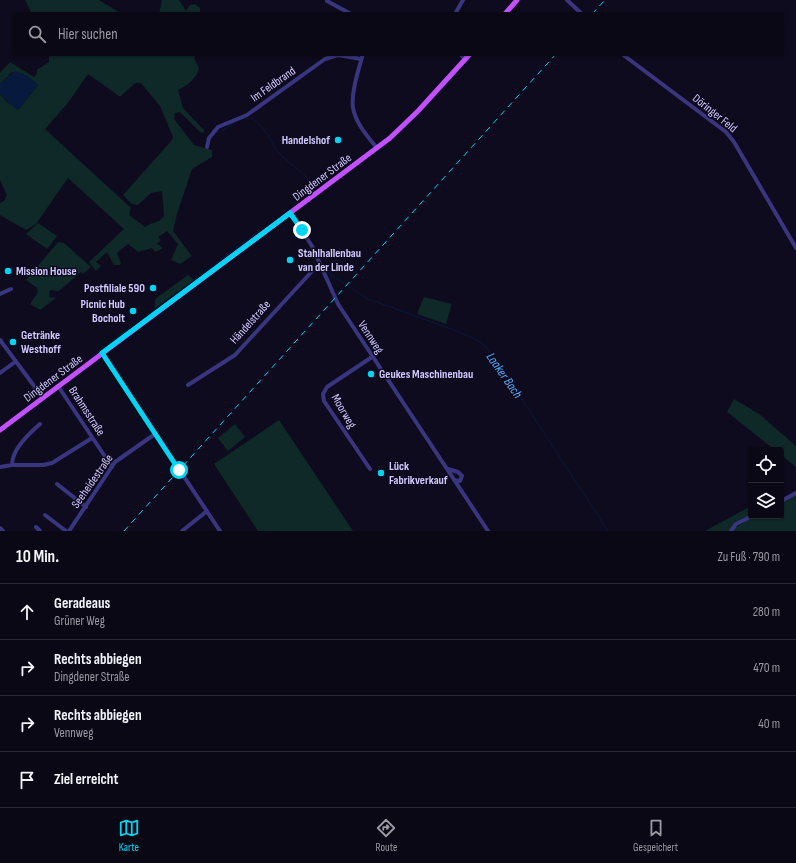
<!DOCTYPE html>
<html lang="de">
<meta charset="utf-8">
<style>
:root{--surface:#0b0816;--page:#14111f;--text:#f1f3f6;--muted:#9a9aa1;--line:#2b2935;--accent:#00d6f4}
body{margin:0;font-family:"Sofia Sans Condensed",sans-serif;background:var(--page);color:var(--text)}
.controls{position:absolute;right:12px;bottom:12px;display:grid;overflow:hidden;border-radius:4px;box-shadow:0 1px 3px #0004}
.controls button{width:36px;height:36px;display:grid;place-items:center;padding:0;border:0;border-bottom:1px solid var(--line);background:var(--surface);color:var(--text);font:20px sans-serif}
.stop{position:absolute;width:12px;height:12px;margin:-9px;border:3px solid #00d6f4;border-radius:50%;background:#fff}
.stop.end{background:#00d6f4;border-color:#fff;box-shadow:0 1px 4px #0008}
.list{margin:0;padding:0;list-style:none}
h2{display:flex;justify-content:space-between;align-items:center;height:52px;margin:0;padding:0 16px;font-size:17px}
h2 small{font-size:13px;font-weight:400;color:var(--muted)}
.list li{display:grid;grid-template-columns:26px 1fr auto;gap:12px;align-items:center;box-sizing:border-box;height:56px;padding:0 16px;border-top:1px solid var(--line)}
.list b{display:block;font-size:15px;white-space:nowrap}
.list p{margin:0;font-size:13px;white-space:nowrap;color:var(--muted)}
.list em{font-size:13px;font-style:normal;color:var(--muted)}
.icon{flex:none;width:22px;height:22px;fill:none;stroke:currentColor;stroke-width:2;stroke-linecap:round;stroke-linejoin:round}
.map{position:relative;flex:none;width:796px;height:531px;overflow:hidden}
.search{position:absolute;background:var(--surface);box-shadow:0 1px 3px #0004;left:12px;right:12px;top:12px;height:44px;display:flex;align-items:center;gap:10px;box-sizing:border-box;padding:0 14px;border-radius:4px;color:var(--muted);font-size:15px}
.sheet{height:276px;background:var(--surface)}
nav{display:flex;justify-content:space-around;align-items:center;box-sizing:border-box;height:56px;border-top:1px solid var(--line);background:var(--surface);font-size:11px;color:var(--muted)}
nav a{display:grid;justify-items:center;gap:2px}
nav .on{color:var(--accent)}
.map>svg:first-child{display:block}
</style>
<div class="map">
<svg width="796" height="531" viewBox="0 0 796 531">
<rect width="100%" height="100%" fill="#0f0b1e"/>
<!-- green -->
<path fill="#0e2928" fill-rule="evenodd" d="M25 0H99L122 14H32Z
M162 0H179L186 11 190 5 195 4 200 8V14H159Z
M49 54H196L194 58 199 68C196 79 188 85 178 90L183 108 204 130V133L200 132 180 112 175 113 174 119 194 145 212 150V157L192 169 177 214 173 231 192 256 180 264 171 260 178 244 167 231 158 237 161 240 157 244 162 247V249L155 252 152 248 138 252 128 244 117 253 121 263 120 265H114L107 252 96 262 101 266 96 271 89 262 124 229 68 178 36 224 26 230 0 215V203L4 201 7 195 0 180V94L7 102 19 109 38 85 27 76 12 72 0 84V73L10 62 34 77 37 74V70L49 62ZM88 74 119 96H121L135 83H141L160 106 173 137 172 140 123 195 132 204 138 205 151 193 162 191 164 216 159 221 150 224 149 225 145 227 129 215 131 208 45 129 67 104Z
M38 223 57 236 47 249 26 234Z
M58 242 64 243 91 267 83 274 81 272 59 291 50 290 49 297 56 298 40 310 30 304 38 292 37 288 26 280Z
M188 275 194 280 155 308V299Z
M424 297 452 304 446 324 417 314Z
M734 399 759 414 796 446V467L781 455V450H775L727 412Z
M279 420 353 531H258L214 464Z
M235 424 245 437 228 451 218 438Z
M796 494V531H734L733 529 754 516H781V502Z
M751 506V516L743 519 730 531H705Z"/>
<!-- water -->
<path fill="#07193c" d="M15 71 27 76 38 85 19 109 17 110 0 94V84Z"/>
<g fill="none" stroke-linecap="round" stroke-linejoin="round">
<!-- stream -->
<path stroke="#07193c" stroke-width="1" d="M216 133C226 131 236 118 248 118 255 118 259 124 263 128 270 136 273 147 280 154 291 166 307 172 313 189L298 201
M327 272 368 299 457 331 477 340 482 343 497 361 608 531
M136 324 259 231
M91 357 131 327"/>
<!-- minor -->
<path stroke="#39357f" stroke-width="4" d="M567 0 582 14
M327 1 351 14
M455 14 463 0
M363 54C359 68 349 98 354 112 358 126 368 137 377 148
M460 54 465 59
M622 54 726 132 734 142 796 248
M207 147 209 138 218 127 247 115 325 59 338 55 361 59
M290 213 312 246 338 304 488 531
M0 294 11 289
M0 340 43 398
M102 353 220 531
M0 373 15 362
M188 385 235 355 315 268 320 265
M58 386 112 467
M40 424C29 434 12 449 12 465H43L52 463 92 438
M0 467 12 465
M370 469 324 401 323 394 327 387 372 357
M448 469 458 472 462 476 460 481 454 480
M57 484 86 507
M781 501 796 493
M45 515 66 531
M36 527 40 531
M0 528 3 531
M69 531 115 462 155 434
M182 531 207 511
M731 531 736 524 752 516"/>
<!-- major -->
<path stroke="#c250ff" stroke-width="5" d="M505 14 517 0
M0 430 390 138 418 111 470 54"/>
<!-- rail -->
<path stroke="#00d6f4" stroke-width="1" stroke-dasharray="6 5" stroke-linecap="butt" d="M592 14 605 0
M124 531 556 54"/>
</g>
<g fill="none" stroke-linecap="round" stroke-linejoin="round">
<!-- route -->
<path stroke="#00d6f4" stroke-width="5" d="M179 470 102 353 290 213 302 230"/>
</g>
<!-- markers -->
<g fill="#00d6f4" stroke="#0f0b1e" stroke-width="1.5">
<circle cx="338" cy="140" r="4"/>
<circle cx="290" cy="260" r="4"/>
<circle cx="8" cy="271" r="4"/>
<circle cx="153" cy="288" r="4"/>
<circle cx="133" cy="311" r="4"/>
<circle cx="13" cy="342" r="4"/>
<circle cx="371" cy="374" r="4"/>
<circle cx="381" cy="473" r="4"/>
</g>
<g text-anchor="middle" stroke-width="3" stroke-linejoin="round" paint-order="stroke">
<!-- street labels -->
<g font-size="12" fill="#d0c9ff" stroke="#0f0b1e">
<text transform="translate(273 84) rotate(-35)" y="4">Im Feldbrand</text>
<text transform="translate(715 113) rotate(39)" y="4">Döringer Feld</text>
<text transform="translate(322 177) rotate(-37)" y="4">Dingdener Straße</text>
<text transform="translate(250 322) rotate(-48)" y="4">Händelstraße</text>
<text transform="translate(371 337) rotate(57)" y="4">Vennweg</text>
<text transform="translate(53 378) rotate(-37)" y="4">Dingdener Straße</text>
<text transform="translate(87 411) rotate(57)" y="4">Brahmsstraße</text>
<text transform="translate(344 411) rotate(60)" y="4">Moorweg</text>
<text transform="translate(92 481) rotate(-55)" y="4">Seeheidestraße</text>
</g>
<!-- poi labels -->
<g font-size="12" font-weight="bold" fill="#d0c9ff" stroke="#0f0b1e" text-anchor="start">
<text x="330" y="144" text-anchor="end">Handelshof</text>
<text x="298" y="257">Stahlhallenbau<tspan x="298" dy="14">van der Linde</tspan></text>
<text x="16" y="275">Mission House</text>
<text x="145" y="292" text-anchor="end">Postfiliale 590</text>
<text x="125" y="308" text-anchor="end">Picnic Hub<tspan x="125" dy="14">Bocholt</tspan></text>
<text x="21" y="339">Getränke<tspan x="21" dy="14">Westhoff</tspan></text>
<text x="379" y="378">Geukes Maschinenbau</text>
<text x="389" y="470">Lück<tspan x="389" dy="14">Fabrikverkauf</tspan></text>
</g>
<!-- water labels -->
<g font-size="13" font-style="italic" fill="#57adff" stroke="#0f0b1e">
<text transform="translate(505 375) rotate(55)" y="5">Laaker Bach</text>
</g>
</g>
</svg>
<div class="controls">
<button><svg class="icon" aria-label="locate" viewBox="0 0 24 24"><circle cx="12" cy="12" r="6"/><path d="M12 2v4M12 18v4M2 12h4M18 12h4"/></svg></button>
<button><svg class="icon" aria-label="layers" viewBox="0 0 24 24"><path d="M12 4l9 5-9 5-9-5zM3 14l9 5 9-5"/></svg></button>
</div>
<div class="stop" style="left:179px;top:470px"></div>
<div class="stop end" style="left:302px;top:230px"></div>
<div class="search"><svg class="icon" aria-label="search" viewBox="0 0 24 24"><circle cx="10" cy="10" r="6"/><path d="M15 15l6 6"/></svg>Hier suchen</div>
</div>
<section class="sheet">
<h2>10 Min.<small>Zu Fuß · 790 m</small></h2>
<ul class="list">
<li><svg class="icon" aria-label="ahead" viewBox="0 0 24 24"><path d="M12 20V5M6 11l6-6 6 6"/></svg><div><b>Geradeaus</b><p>Grüner Weg</p></div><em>280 m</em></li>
<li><svg class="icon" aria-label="right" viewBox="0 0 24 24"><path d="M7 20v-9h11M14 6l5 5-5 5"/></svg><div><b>Rechts abbiegen</b><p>Dingdener Straße</p></div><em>470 m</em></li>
<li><svg class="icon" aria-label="right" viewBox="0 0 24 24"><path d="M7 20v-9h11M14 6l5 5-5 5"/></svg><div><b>Rechts abbiegen</b><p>Vennweg</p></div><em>40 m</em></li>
<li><svg class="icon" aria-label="arrive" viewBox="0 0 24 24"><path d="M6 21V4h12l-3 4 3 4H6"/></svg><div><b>Ziel erreicht</b></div></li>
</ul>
</section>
<nav>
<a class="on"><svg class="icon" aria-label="map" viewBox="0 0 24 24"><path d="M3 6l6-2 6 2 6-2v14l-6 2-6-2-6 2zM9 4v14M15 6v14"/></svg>Karte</a>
<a><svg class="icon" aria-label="directions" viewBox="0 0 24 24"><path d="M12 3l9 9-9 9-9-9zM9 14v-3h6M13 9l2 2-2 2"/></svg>Route</a>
<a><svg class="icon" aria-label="saved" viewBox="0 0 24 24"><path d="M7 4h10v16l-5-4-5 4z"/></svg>Gespeichert</a>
</nav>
